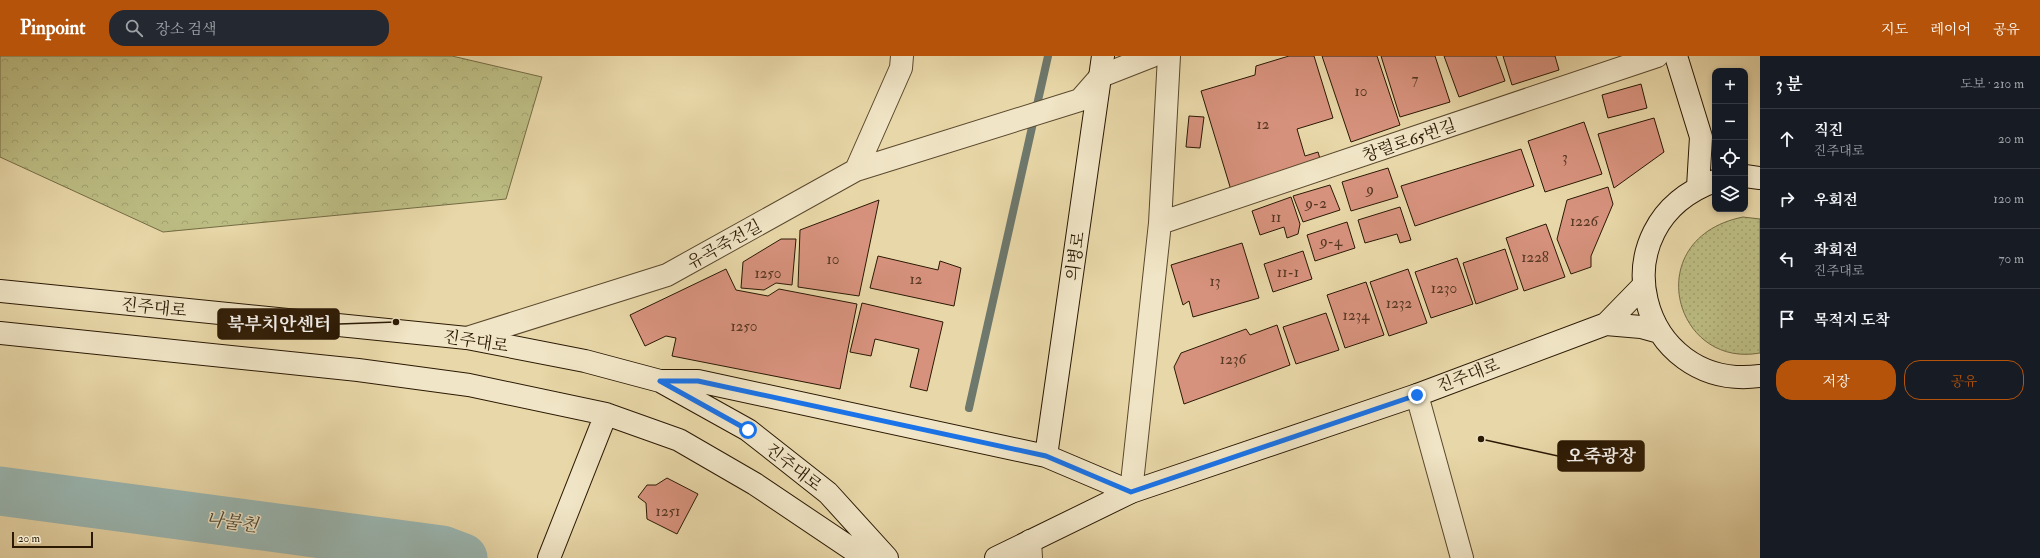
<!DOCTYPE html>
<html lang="ko">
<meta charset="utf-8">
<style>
:root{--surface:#171b24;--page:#242831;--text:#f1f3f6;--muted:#9ea1a6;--line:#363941;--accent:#b45309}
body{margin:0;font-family:"IM FELL Double Pica","Noto Serif KR",serif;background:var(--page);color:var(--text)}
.controls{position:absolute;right:12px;top:12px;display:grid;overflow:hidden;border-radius:8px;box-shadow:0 2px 6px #0003}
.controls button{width:36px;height:36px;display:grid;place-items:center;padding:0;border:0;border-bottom:1px solid var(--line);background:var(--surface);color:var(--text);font:20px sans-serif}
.scale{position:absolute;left:12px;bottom:10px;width:81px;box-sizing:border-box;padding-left:4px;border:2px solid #2b1904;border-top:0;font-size:11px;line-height:14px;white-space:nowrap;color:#2b1904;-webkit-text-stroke:3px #f0e5c6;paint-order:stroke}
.stop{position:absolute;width:12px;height:12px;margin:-9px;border:3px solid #1a73e8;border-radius:50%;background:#fff}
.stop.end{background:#1a73e8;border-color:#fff;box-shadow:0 1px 4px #0008}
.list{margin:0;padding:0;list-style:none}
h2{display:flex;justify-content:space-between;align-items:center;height:52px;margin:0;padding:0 16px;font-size:17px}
h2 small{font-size:13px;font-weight:400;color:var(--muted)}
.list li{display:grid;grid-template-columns:26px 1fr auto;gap:12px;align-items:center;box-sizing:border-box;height:60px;padding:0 16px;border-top:1px solid var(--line)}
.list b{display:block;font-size:15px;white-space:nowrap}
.list p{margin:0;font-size:13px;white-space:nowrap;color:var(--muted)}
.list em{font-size:13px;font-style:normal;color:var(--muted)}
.actions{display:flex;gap:8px;padding:12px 16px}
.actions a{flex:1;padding:9px 0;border:1px solid var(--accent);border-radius:16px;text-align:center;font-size:14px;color:var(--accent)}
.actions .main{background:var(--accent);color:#fff}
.icon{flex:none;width:22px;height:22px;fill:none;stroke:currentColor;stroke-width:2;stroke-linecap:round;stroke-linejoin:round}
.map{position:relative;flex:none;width:1760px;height:502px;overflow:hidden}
header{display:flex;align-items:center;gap:24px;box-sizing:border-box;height:56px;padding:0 20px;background:var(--accent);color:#fff}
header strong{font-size:19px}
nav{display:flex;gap:22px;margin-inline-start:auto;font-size:14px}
.search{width:280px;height:36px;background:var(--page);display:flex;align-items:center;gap:10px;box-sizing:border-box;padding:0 14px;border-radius:16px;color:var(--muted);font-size:15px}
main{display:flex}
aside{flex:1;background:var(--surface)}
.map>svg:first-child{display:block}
</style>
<header>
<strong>Pinpoint</strong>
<div class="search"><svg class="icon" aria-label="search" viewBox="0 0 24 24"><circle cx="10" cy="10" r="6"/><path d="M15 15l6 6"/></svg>장소 검색</div>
<nav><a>지도</a><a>레이어</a><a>공유</a></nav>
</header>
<main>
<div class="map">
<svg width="1760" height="502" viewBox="0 0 1760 502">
<defs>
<pattern id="grass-dots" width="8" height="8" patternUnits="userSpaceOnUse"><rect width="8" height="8" fill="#bcbd83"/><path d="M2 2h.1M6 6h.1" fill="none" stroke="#a2a270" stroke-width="1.8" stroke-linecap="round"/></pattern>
<pattern id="forest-crowns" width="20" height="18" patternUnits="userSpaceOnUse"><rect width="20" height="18" fill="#bcbd83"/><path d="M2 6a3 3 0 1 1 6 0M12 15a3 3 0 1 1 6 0" fill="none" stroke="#a2a270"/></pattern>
</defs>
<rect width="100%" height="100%" fill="#e8d7a8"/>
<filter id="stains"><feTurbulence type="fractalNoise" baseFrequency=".005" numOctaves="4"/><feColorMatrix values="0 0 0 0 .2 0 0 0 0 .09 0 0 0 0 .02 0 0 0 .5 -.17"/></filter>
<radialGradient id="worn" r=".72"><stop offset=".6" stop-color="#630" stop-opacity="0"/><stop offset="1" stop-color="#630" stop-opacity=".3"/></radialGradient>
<!-- grass -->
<path fill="url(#grass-dots)" stroke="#746b44" d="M1743 161 1760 163V297C1673 313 1639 182 1743 161Z"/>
<!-- forest -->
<path fill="url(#forest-crowns)" stroke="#746b44" d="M0 0H452L542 21 506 143 163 176 0 101Z"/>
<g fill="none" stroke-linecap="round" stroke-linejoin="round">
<!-- stream -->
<path stroke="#6e786c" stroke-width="8" d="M969 352 1048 0"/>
<!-- river -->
<path stroke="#9ab7b2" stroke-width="49" d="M0 435 442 494 463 502"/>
</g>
<!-- building -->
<path fill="#d7927d" stroke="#2b1904" d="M1289 0H1314L1333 62 1297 73 1305 100 1318 96 1321 106 1231 134 1201 35 1255 19 1256 10Z
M1322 0H1377L1400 69 1351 86Z
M1381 0H1435L1450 46 1400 61Z
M1444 0H1496L1505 25 1459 41Z
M1503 0H1555L1559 14 1512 29Z
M1641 28 1647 52 1608 62 1602 39Z
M1189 60 1204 61 1200 92 1186 91Z
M1654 62 1664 96 1614 132 1598 78Z
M1584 66 1602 118 1545 136 1528 85Z
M1521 93 1534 130 1415 170 1401 130Z
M1388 112 1398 141 1351 155 1342 126Z
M1330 129 1340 154 1303 166 1293 140Z
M1608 131 1613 148 1591 200V211L1571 218 1557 183 1567 144Z
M1291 141 1300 168 1298 178 1287 182 1284 171 1260 179 1252 155Z
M879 144 859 240 798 231 800 174Z
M1400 151 1411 184 1400 187 1397 178 1365 187 1358 164Z
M1347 166 1355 192 1315 205 1307 179Z
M1546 168 1565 221 1524 235 1506 182Z
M781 183H796L792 229 776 227 764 234 741 232 743 206Z
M1242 187 1259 242 1193 261 1189 245 1183 249 1171 209Z
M1505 193 1518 233 1476 248 1463 207Z
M1303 195 1312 223 1273 236 1264 208Z
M878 200 938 214 940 205 961 212 954 250 870 232Z
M1457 202 1473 248 1431 262 1415 216Z
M726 213 736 234 768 240 779 233 857 248 840 333 672 300 676 282 666 280 645 290 630 259Z
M1408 213 1427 267 1389 280 1370 226Z
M1366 226 1384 279 1345 292 1327 239Z
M862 247 943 266 927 335 910 331 919 293 875 283 871 300 850 296Z
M1326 257 1339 294 1296 308 1283 271Z
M1277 269 1290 309 1184 348 1174 311 1181 297 1246 273 1250 279Z
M667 422 698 438 677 478 647 463 646 447 638 441 647 429H656Z"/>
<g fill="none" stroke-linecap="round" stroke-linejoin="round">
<!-- street casing -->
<g stroke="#5a482d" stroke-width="24">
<path id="street" d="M856 114 901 12 902 0
M1160 167 1657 0
M467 282 667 219 856 114 1080 44 1101 20 1152 0
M1417 339 1462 502
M1131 436 1160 167 1169 0
M1030 485 1031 502"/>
</g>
<!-- secondary casing -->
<g stroke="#2b1904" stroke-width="24">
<path id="secondary" d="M1676 0 1701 81 1698 131
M1745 120 1760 122
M1715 125C1595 168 1638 336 1760 320
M0 235 467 282 585 305 660 325 748 374 828 437 887 502
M1606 268 1641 271 1659 276
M0 277 358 314 469 329 606 358 679 384 755 428 865 502
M662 325H698L1046 400 1131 436
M1046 400 1103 0
M549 502 606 358
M996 502 1131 436 1417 339 1606 268 1643 230"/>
</g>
<!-- street -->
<use href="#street" stroke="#f0e5c6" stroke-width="22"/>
<!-- secondary -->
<use href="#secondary" stroke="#f0e5c6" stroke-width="22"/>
</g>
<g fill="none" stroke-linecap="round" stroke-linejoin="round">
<!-- route -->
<path stroke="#1a73e8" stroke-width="5" d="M748 374 660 325H698L1046 400 1131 436 1417 339"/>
</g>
<g text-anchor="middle" stroke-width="3" stroke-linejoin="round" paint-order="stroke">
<!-- number labels -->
<g font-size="15" fill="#563722">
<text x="1415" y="28">7</text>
<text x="1361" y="40">10</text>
<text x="1263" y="73">12</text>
<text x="1565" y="106">3</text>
<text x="1370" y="138">9</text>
<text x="1316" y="152">9-2</text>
<text x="1276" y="166">11</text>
<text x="1584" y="170">1226</text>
<text x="1331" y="190">9-4</text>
<text x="1535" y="206">1228</text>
<text x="833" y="208">10</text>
<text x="1288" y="221">11-1</text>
<text x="768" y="222">1250</text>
<text x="916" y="228">12</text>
<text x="1215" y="230">13</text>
<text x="1444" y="237">1230</text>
<text x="1399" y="252">1232</text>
<text x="1356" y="264">1234</text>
<text x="744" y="275">1250</text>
<text x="1233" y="308">1236</text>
<text x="668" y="460">1251</text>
</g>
<!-- street labels -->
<g font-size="17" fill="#2b1904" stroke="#f0e5c6">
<text transform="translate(1409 84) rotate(-19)" y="6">창렬로65번길</text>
<text transform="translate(724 188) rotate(-29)" y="6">유곡죽전길</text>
<text transform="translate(1075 200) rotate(-82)" y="6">의병로</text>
<text transform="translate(154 251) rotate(6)" y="6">진주대로</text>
<text transform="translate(476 285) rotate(9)" y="6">진주대로</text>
<text transform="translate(1468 319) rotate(-21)" y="6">진주대로</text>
<text transform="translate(794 411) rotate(38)" y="6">진주대로</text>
</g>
<!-- water labels -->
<g font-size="18" font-style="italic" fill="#4c4838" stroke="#f0e5c6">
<text transform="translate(232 466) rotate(8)" y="6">나불천</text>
</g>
</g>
<!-- callouts -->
<path fill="none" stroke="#2b1904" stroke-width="1.5" d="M396 266L339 268M1481 383L1558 400"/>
<g fill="#2b1904" stroke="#f0e5c6" stroke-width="1.5">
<circle cx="396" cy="266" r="4"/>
<circle cx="1481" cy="383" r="4"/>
</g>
<g fill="#2b1904" stroke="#2b1904" stroke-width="1.5">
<rect x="218" y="253" width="121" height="30" rx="4"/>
<rect x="1558" y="385" width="86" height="30" rx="4"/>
</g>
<g font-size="18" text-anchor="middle" font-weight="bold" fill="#fff">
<text x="279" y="274">북부치안센터</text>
<text x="1601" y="406">오죽광장</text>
</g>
<rect width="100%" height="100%" filter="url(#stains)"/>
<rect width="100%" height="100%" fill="url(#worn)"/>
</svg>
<div class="controls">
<button>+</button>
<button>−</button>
<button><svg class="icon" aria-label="locate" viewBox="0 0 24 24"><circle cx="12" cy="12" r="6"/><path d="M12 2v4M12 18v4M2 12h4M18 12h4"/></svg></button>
<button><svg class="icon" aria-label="layers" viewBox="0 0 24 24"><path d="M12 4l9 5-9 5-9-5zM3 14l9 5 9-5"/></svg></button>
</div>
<div class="scale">20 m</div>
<div class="stop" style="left:748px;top:374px"></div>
<div class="stop end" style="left:1417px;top:339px"></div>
</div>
<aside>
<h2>3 분<small>도보 · 210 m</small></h2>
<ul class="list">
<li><svg class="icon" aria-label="ahead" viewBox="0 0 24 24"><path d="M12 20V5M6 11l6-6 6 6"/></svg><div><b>직진</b><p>진주대로</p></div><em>20 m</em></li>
<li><svg class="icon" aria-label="right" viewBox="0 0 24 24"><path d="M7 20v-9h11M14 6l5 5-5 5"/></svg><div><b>우회전</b></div><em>120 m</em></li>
<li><svg class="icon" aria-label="left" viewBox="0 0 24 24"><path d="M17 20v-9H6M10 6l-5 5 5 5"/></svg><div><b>좌회전</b><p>진주대로</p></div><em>70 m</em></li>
<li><svg class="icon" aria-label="arrive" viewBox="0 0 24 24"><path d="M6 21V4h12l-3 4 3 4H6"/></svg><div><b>목적지 도착</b></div></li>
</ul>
<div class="actions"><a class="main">저장</a><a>공유</a></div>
</aside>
</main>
